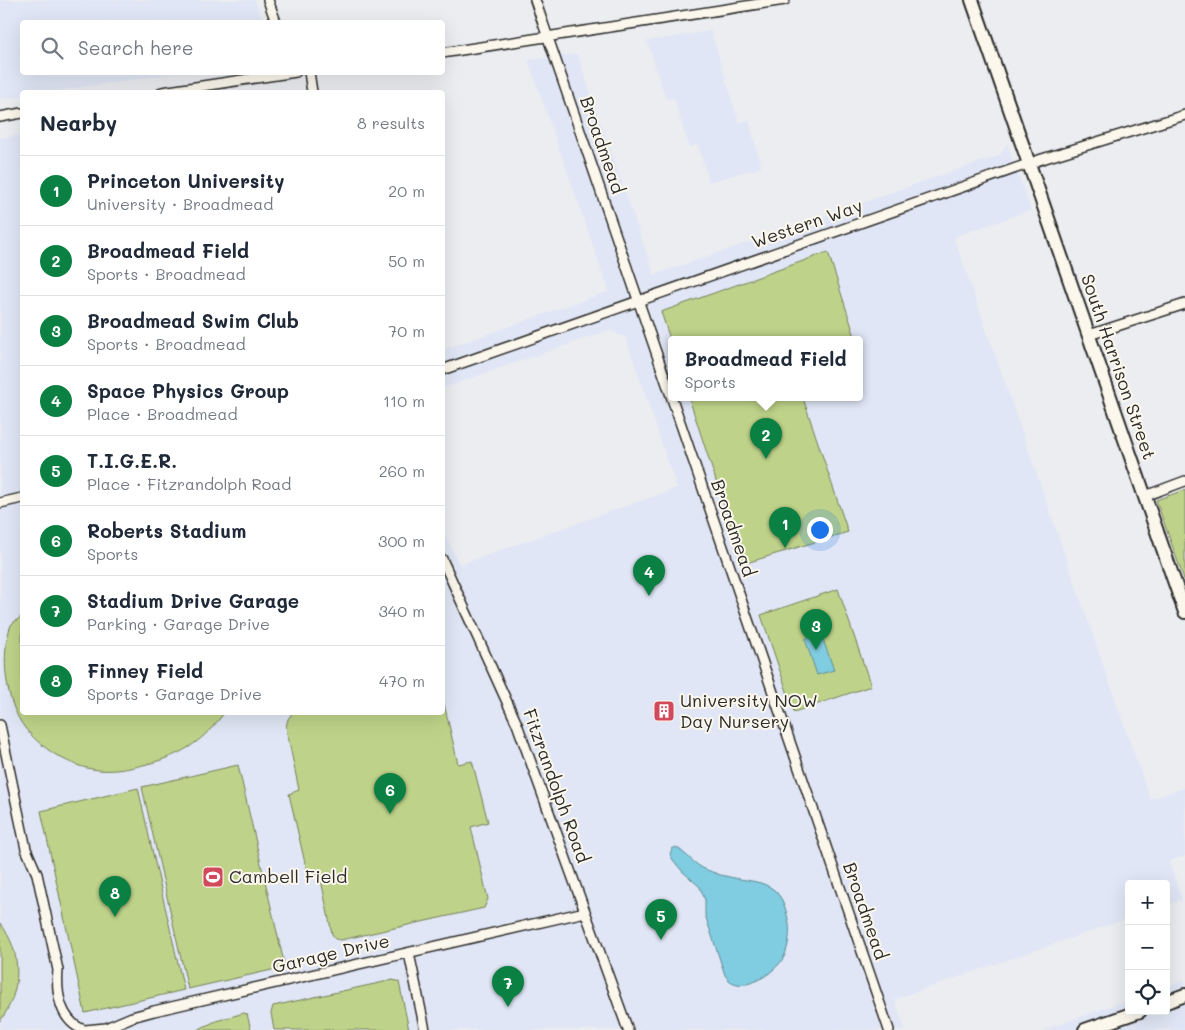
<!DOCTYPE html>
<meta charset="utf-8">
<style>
:root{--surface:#fff;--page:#f2f2f3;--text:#1f2937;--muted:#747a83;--line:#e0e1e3;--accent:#0b8043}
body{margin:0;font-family:Mali,sans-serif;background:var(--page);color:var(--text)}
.controls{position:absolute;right:15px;bottom:15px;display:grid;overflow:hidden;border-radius:5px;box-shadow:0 5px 20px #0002}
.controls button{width:45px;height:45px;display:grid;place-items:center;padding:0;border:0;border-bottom:1px solid var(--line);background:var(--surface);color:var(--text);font:25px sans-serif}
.you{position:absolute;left:819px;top:529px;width:18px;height:18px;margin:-12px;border:4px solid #fff;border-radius:50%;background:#1a73e8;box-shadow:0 0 0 8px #1a73e833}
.badge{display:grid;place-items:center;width:32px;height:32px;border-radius:50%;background:var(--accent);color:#fff;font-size:16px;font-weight:700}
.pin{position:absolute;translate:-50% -41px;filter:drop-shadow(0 1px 2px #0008)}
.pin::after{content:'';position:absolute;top:26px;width:18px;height:15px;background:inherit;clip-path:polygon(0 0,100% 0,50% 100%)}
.popup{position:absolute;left:668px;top:336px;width:195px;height:65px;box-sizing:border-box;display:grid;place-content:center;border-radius:5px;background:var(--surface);filter:drop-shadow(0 1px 4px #0005);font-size:16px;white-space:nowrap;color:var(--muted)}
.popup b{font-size:19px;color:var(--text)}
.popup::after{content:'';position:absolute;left:50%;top:100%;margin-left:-10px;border:10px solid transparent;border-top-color:var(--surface)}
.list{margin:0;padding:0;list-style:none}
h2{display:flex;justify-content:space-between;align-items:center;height:65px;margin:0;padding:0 20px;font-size:21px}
h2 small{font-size:16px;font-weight:400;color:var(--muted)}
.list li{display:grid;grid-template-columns:32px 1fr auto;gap:15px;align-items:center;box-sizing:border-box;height:70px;padding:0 20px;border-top:1px solid var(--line)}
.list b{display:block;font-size:19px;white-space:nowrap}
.list p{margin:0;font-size:16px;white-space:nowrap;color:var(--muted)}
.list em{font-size:16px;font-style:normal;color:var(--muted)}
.icon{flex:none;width:28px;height:28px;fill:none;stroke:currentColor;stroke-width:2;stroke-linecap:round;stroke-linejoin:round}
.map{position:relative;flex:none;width:1185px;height:1030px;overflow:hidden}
.search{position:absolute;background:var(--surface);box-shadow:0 5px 20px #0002;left:20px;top:20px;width:425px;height:55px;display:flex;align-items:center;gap:12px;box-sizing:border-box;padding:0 18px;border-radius:5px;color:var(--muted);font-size:19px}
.panel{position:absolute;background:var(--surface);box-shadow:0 5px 20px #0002;left:20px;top:90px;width:425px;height:625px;border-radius:5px}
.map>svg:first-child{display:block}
</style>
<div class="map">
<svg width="1185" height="1030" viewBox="0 0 1185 1030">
<rect width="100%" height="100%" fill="#ebedf1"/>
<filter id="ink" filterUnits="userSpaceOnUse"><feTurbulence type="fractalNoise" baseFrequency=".02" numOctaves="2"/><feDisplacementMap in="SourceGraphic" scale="10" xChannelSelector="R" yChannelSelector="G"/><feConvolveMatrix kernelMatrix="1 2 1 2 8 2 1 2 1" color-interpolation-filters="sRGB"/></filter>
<g filter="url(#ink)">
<!-- built -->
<path fill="#e0e6f5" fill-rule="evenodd" d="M0 0H255L263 22H22V72L179 73 49 92H22V96L0 99Z
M711 31 739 123 749 120 761 167 709 182 698 145 689 147 674 98 666 99 647 41Z
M577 54 654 275 1000 155 1007 144 1031 210 954 237 1150 799 1185 788V856L1169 861 1182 900 1166 905V884H1129V918L895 999 905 1030H0V138L22 135V712H442L443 530 459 565 677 488 626 338 609 330 443 388V350L609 291 528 60ZM672 340H860V398H672Z
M1185 980V1030H1042L1129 1000V1011H1166V987Z"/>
<!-- green -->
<path fill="#bed389" stroke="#747f5a" d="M828 252 856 340H672V345L661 312Z
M689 398H803L848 532 743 564Z
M1185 490V582L1156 500Z
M838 589 871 686 794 712 761 615Z
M22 616V712L224 713C204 740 184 754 151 763 132 768 112 773 92 769 67 765 40 747 25 728 5 702 0 654 11 625 13 622 19 619 22 616Z
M443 699 458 764 472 761 488 822 471 827 488 899 484 908 341 940 335 939 332 934 320 875 308 876 289 794 299 790 286 727 288 719 293 712H442Z
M238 765 285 967 188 989 142 787Z
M138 788 184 990 85 1013 41 811Z
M0 923C23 952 22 992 0 1021Z
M393 980 399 982 409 1030H274L271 1013 273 1006Z
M244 1013 247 1014 251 1030H197L216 1021Z"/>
<!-- water -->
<path fill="#80cce0" stroke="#5e8c98" d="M821 634 834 670 817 675 805 639Z
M676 847C687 854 694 865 707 870 713 872 719 875 725 876 757 884 780 877 788 919 791 931 789 945 784 957 775 974 738 998 725 975L705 915V900L700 887 682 871 673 860 670 854 672 849Z"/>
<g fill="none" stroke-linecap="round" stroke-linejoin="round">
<!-- street casing -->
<g stroke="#2b2b2b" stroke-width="12">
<path id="street" d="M268 0 276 22
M535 0 889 1030
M442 53 785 0
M309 72 312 92
M162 92 296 72
M0 117 22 113
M1089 335 1185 304
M442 370 1042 159 1185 115
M1145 496 1185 481
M0 503 22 498
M442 559 517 724 628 1030
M0 725 26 849 37 874 58 970C56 993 60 1021 84 1030
M409 953 425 1030
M85 1030 106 1028 132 1017 154 1011 585 912"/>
</g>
<!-- secondary casing -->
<g stroke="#2b2b2b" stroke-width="16">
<path id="secondary" d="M972 0 1185 612
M1166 1002 1185 995
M1085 1030 1140 1011"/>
</g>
<!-- street -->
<use href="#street" stroke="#fbf7ec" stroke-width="9"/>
<!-- secondary -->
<use href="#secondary" stroke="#fbf7ec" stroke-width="12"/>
</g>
</g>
<!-- icons -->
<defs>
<g id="building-square" transform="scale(1.125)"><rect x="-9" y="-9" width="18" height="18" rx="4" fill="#d1495b" stroke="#fbf7ec"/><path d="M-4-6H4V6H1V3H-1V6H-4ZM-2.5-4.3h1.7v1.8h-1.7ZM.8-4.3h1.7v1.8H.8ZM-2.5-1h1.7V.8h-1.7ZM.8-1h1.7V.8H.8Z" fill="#fff"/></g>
<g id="stadium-square" transform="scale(1.125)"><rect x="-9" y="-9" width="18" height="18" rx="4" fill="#d1495b" stroke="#fbf7ec"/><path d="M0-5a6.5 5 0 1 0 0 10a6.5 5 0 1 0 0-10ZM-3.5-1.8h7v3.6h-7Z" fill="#fff"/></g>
</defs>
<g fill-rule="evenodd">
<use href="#building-square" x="664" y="711"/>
<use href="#stadium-square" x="213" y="877"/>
</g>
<g text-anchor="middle" stroke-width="4" stroke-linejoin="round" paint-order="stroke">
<!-- street labels -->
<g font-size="18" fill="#2b2b2b" stroke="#fbf7ec">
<text transform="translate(602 145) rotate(71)" y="6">Broadmead</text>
<text transform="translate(807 224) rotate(-19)" y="6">Western Way</text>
<text transform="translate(1118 367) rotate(71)" y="6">South Harrison Street</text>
<text transform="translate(733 528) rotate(71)" y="6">Broadmead</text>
<text transform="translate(556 786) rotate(70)" y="6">Fitzrandolph Road</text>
<text transform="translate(865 911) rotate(71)" y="6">Broadmead</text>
<text transform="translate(331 954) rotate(-13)" y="6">Garage Drive</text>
</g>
<!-- poi labels -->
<g font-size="18" fill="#2b2b2b" stroke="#fbf7ec" text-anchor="start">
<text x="680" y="707">University NOW<tspan x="680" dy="21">Day Nursery</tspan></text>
<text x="229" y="883">Cambell Field</text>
</g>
</g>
</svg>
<div class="controls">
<button>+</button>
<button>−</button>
<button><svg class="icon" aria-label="locate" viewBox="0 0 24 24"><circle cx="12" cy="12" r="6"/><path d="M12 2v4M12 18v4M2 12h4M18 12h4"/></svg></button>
</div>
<div class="you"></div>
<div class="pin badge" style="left:785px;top:548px">1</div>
<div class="pin badge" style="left:766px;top:459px">2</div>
<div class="popup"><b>Broadmead Field</b>Sports</div>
<div class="pin badge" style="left:816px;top:650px">3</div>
<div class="pin badge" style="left:649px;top:596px">4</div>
<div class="pin badge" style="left:661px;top:940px">5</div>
<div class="pin badge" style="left:390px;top:814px">6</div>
<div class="pin badge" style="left:508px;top:1007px">7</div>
<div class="pin badge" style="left:115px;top:917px">8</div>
<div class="search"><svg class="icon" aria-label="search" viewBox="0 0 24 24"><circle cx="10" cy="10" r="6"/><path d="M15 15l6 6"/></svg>Search here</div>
<section class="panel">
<h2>Nearby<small>8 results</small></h2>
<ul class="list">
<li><span class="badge">1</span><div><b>Princeton University</b><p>University · Broadmead</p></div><em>20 m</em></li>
<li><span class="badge">2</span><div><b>Broadmead Field</b><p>Sports · Broadmead</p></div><em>50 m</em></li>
<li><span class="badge">3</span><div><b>Broadmead Swim Club</b><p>Sports · Broadmead</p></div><em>70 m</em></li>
<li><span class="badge">4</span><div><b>Space Physics Group</b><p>Place · Broadmead</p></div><em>110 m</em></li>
<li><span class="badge">5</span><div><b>T.I.G.E.R.</b><p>Place · Fitzrandolph Road</p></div><em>260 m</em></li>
<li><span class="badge">6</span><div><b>Roberts Stadium</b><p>Sports</p></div><em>300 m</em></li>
<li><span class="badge">7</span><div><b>Stadium Drive Garage</b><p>Parking · Garage Drive</p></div><em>340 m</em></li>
<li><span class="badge">8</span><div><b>Finney Field</b><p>Sports · Garage Drive</p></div><em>470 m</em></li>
</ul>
</section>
</div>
